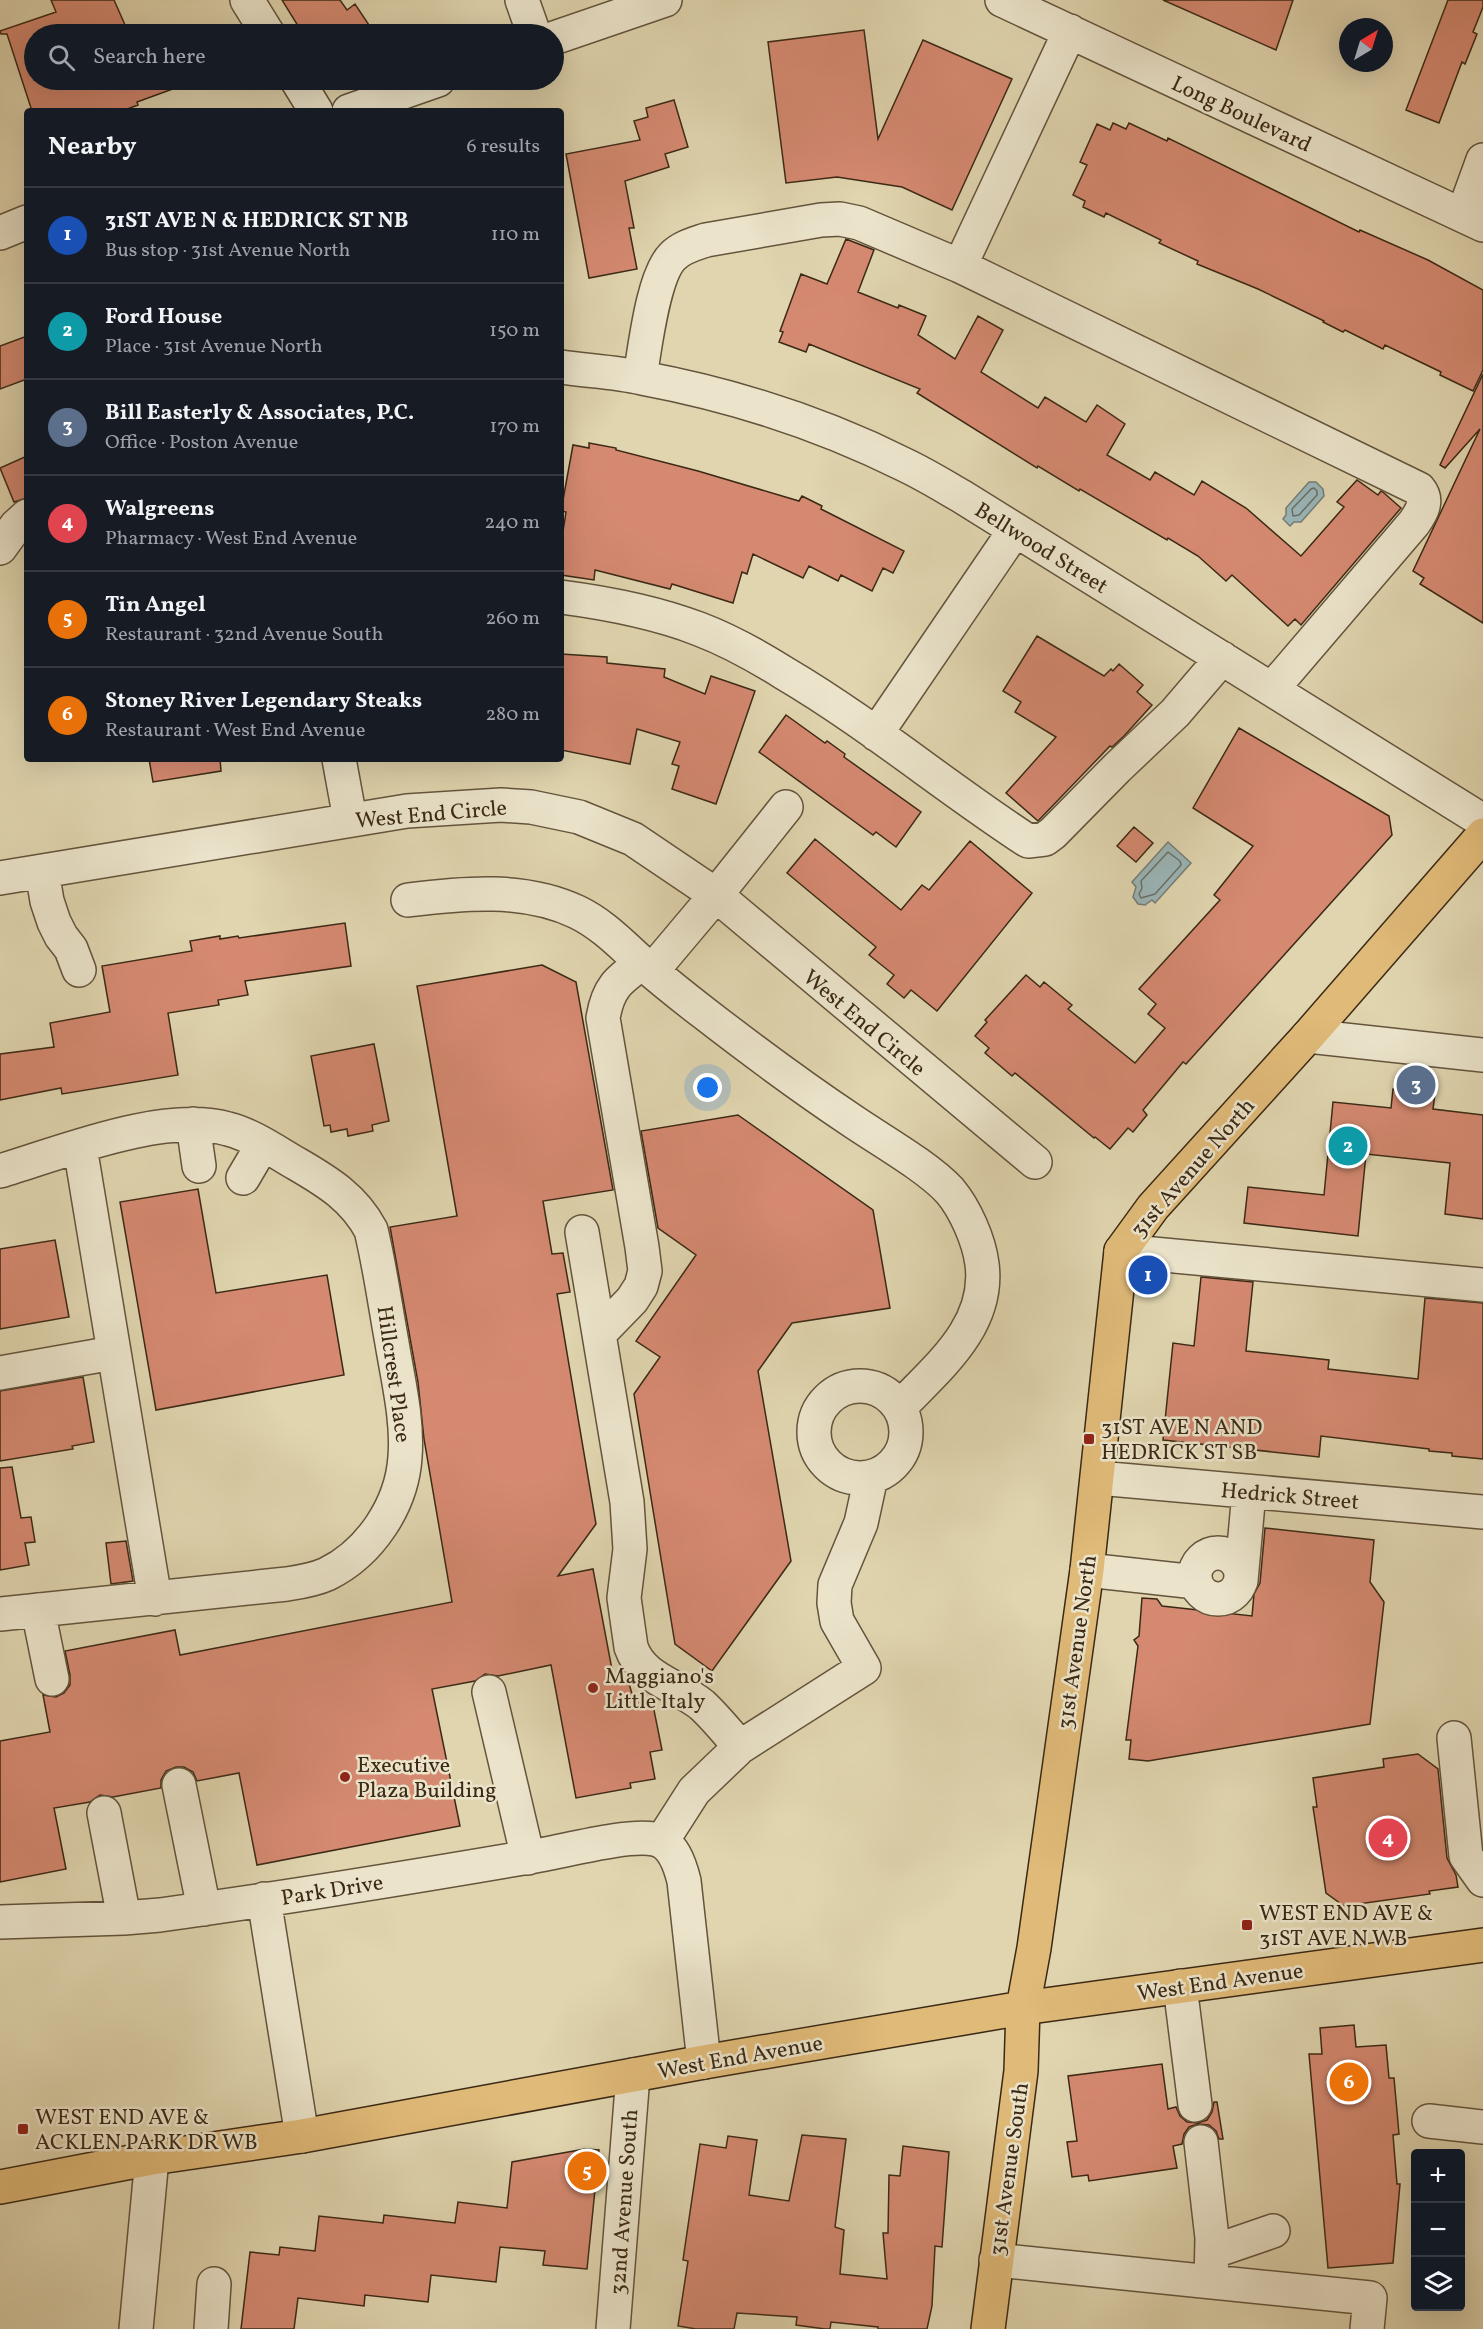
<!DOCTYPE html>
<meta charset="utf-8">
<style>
:root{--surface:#171b24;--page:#20242c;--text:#f1f3f6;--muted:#9ea1a6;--line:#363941;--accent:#2563eb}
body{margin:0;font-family:Vollkorn,serif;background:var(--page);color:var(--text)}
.controls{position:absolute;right:18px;bottom:18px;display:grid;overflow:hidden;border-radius:6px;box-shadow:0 6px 24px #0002}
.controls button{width:54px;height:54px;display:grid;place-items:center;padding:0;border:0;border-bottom:2px solid var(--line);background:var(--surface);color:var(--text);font:30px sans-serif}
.compass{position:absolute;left:1339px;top:18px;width:54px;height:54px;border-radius:50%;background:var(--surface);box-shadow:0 6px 24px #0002;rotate:38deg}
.you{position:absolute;left:708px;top:1088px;width:21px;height:21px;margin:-15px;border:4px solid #fff;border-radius:50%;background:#1a73e8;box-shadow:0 0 0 9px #1a73e833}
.badge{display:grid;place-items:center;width:39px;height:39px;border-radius:50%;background:var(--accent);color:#fff;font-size:20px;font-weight:700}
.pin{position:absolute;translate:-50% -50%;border:3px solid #fff;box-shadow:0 2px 6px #0006}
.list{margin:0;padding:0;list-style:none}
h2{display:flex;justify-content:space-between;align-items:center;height:78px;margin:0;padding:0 24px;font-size:26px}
h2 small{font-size:20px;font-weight:400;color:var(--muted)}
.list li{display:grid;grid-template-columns:39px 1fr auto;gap:18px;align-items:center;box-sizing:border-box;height:96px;padding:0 24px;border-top:2px solid var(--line)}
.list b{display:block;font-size:22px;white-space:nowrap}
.list p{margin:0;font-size:20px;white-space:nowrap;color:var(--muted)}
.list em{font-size:20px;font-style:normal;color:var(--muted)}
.icon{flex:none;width:33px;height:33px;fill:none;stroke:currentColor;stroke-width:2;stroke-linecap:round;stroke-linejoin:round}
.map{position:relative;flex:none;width:1483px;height:2329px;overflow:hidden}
.search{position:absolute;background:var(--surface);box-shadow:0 6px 24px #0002;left:24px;top:24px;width:540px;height:66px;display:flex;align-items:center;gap:15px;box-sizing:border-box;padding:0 21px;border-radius:33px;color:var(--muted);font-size:22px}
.panel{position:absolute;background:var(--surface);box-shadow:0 6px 24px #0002;left:24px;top:108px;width:540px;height:654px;border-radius:6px}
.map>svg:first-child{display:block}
</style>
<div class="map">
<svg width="1483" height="2329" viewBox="0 0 1483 2329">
<rect width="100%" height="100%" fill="#e0d5af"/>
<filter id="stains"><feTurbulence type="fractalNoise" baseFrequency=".00333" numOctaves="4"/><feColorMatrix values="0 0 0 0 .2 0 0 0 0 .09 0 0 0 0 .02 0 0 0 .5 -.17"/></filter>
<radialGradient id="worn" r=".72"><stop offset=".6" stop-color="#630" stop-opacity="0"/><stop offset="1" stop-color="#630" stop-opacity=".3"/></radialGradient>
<!-- water -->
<path fill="#9ab5b7" stroke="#747d76" stroke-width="1.5" d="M1309 482H1316L1323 489 1324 496 1301 522H1294L1290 526 1283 519 1286 515V508Z
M1168 842 1191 863 1155 903 1152 900 1145 905 1138 904 1133 897 1136 887 1132 882Z"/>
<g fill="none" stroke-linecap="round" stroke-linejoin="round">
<!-- shore -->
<path stroke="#6a6f66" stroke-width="1.5" d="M1314 488 1317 491V495L1299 515 1293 516 1292 509 1311 489Z
M1168 852 1180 861 1181 865 1155 894 1141 898 1139 894 1142 888 1141 881Z"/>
</g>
<!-- building -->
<path fill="#d58971" stroke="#3b2915" stroke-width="1.5" d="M51 0H114L129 34H34V80H192V82L137 102 138 105 122 111H32L7 34H1L0 31 56 12Z
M282 0H340L347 10 355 4 369 25 360 31 362 34H303Z
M1163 0H1293L1276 50Z
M1448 0H1483V7L1473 32 1477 34 1465 64 1462 62 1439 123 1406 110Z
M864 30 878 139 923 40 1012 79 952 210 902 187 837 177 786 183 768 42Z
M674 100 688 147 665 154 669 167 625 181 634 228H629L637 269 589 278 566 154 640 140 634 121 648 117 646 108Z
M1113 123 1126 129 1129 123 1167 141 1168 138 1359 232 1360 230 1428 260 1483 290V370L1473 391 1440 375 1441 372 1385 345 1383 349 1345 330 1343 332 1323 322 1324 321 1258 289 1197 264 1198 261 1159 243 1161 240 1106 213 1104 217 1083 207 1085 201 1073 195 1087 165 1080 162 1097 124 1110 130Z
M846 239 874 250 858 292 898 308 899 305 926 316 918 335 955 359 978 316 1003 330 981 372 1038 408 1045 397 1086 422 1097 405 1125 424 1107 455 1150 480 1155 472 1194 495 1202 481 1246 508 1301 556 1344 507 1337 502 1357 480 1378 495 1381 491 1384 493 1401 508 1301 625 1295 619 1288 626 1232 575 1226 581 1198 556 1168 538 1167 540 1080 489 1079 491 1038 466 1037 468 917 393 920 389 809 344 806 352 779 342 783 332 780 331 801 274 827 284Z
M27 336V379L0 389V346Z
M1483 374V623L1420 584 1424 578 1413 571 1480 429 1445 468 1440 465Z
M589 443 616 448V450L698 471 799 501 802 496 822 506 821 509 904 551 893 573 883 568 872 591 841 575 838 581 809 566 803 578 753 554 747 574 742 572 733 603 672 584 670 589 595 570 594 580 561 575V544L566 512 561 511 573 445 589 448Z
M27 456V498L14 502 0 468Z
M1037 636 1104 676 1111 669 1113 671 1119 664 1143 685 1137 692 1152 705 1124 736 1112 747 1110 746 1038 821 1006 793 1056 737 1015 712 1021 702 1003 691Z
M561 654 607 657V663L665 669 664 677 705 694 711 676 755 691 716 804 672 789 679 766 672 764 680 742 637 729 630 764 561 750Z
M786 715 825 743 827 741 845 754 844 757 921 812 896 847 876 832 873 835 759 752Z
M1239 728 1389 816 1392 835 1186 1064 1183 1062 1143 1110 1147 1115 1133 1132 1128 1128 1110 1149 1095 1137 1094 1138 1015 1073 1012 1076 985 1053 989 1048 975 1036 987 1022 985 1020 1026 975 1040 987 1044 982 1072 1005 1068 1009 1135 1063 1165 1028 1148 1014 1156 1004 1139 989 1220 900 1214 895 1253 846 1193 808Z
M149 759H220L221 771 153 782Z
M1134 827 1153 843 1136 862 1117 846Z
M815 839 901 910 922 885 929 890 970 841 1032 893 937 1011 911 990 904 998 887 984 894 975 869 955 876 947 787 873Z
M345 923 351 966 245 981 248 995 218 1000 219 1005 168 1013 178 1075 62 1094 61 1088 0 1100V1054L54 1047 50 1023 110 1012 102 966 192 951 190 941 220 936V939L238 936 239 938Z
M542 965 576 982 613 1190 543 1201 552 1254 563 1253 570 1292 557 1294 596 1524 558 1576 593 1569 614 1680 627 1677 633 1697 640 1695 642 1707 653 1705 662 1750 650 1752 655 1779 630 1783 631 1788 576 1798 551 1665 498 1676 485 1674 475 1681 432 1689 460 1826 257 1865 239 1773 197 1781 193 1772 184 1767H176L166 1771 161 1780V1788L113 1797 100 1795 90 1802 54 1808 66 1869 0 1882V1741L50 1732 43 1695 56 1697 64 1693 70 1685V1675L65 1651 175 1630 180 1655 452 1602 424 1439 418 1382 390 1227 457 1216 417 986Z
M374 1044 389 1121 372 1125 373 1131 348 1136 347 1129 331 1132 330 1125 324 1126 311 1056Z
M1393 1089 1435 1094 1433 1109 1483 1115V1219L1445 1214 1450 1163 1366 1154 1358 1236 1244 1223 1248 1187 1324 1195 1333 1102 1391 1108Z
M738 1115 873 1210 890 1308 792 1323 758 1371 791 1561 712 1671 675 1644 634 1394 660 1357 636 1341 696 1255 658 1228 641 1131Z
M198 1189 216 1293 327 1275 344 1375 156 1410 120 1202Z
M55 1240 69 1317 0 1329V1249Z
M1201 1277 1253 1282 1246 1351 1329 1360 1328 1369 1418 1379 1425 1298 1483 1303V1459L1452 1456V1453L1429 1451V1449L1321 1436 1319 1457 1163 1440 1173 1343 1194 1346Z
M83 1377 94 1442 72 1446 73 1449 0 1461V1391Z
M12 1467 21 1518 31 1517 35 1542 25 1543 29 1565 0 1570V1468Z
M1265 1528 1374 1540 1370 1582 1384 1602 1370 1724 1148 1761 1129 1759 1131 1740H1126L1138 1646 1134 1640 1139 1636 1142 1598 1157 1599 1162 1606 1252 1616 1254 1594 1260 1583Z
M126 1541 133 1581 111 1584 106 1543Z
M1418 1754 1438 1769 1447 1858 1456 1875 1458 1887 1429 1891 1430 1894 1344 1906 1326 1893 1313 1807H1317L1313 1778 1384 1767 1383 1759Z
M1354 2025 1356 2047 1386 2045 1389 2078H1394L1399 2134 1393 2135 1397 2184H1400L1393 2263 1328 2268 1309 2054H1322L1320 2028Z
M1162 2064 1168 2109 1176 2107 1180 2116 1187 2122 1198 2123 1207 2120 1212 2112 1214 2102H1217L1223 2139H1219L1216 2131 1209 2125 1198 2124 1189 2127 1184 2134 1182 2144 1173 2146 1177 2168 1089 2181 1088 2175 1072 2177 1067 2142 1077 2141 1068 2076Z
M802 2135 846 2139 835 2227 844 2230 840 2274 887 2279 883 2233H888L889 2175 900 2176 903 2146 949 2152 942 2247 935 2246 932 2306 927 2329H878V2327L831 2322 830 2329H825L796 2325 797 2317 737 2313 734 2329H696L678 2326 688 2261 683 2260 700 2144 726 2148 728 2136 757 2140 749 2195 789 2201Z
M585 2149 599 2150 587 2269 543 2265 545 2251 500 2247 496 2282 431 2275 428 2302 365 2295 364 2306 298 2298 294 2329H241L250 2252 279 2255 280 2247 315 2251 319 2216 383 2223 384 2215 455 2223 458 2202 507 2208 512 2162Z"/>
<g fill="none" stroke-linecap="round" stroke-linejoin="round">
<!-- minor casing -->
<g stroke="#64543c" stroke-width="36">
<path id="minor" d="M247 0 268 34
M522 0 534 34
M1002 0 1483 225
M554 38 665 0
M297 80 316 111
M349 111 438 80
M1463 215 1483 160
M0 233 27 222
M960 266 1070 31
M561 367C588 371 616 372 642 378 733 395 823 424 905 465 924 474 942 485 961 496L1483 821
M640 377C645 348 653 275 673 256 682 247 694 244 706 240L821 220 840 219 859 223 960 266 1419 489C1429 501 1421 513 1414 523L1272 689
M0 548 16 526 27 516
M561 597C607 603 655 612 699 629 728 640 757 656 784 673 869 723 945 787 1028 841L1045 839 1053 833 1117 768 1175 713 1222 658
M876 734 1015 530
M339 759 350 819
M42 871 47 901 54 922 61 936 71 949 79 970
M0 878 407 811 501 805 531 807 579 817 633 839 716 895 1035 1162
M408 900C464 893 524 887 577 912 602 924 621 944 641 962 661 979 683 997 704 1013 753 1051 803 1088 854 1122 882 1141 928 1167 950 1191 965 1209 979 1240 982 1264 990 1326 938 1367 900 1407
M652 971 716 895 786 807
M1308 1036 1483 1055
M193 1124 199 1166
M80 1147 155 1599
M0 1171C63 1152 164 1111 228 1129 252 1135 276 1152 297 1164 328 1182 354 1198 371 1230 380 1267 385 1305 392 1343 398 1380 408 1420 405 1457 402 1505 370 1553 327 1574 314 1580 300 1582 287 1584L0 1614
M243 1178 263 1144
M582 1232 627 1502 630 1549 624 1598 631 1647C642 1680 678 1685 702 1705 716 1718 728 1733 740 1747
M1121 1251 1483 1285
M600 1333 632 1300 641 1286 645 1271 642 1247 603 1018C608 988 618 980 642 963
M0 1373 113 1353
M814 1432a46 46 0 1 1 92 0a46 46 0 1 1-92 0Z
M1098 1478 1483 1512
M1195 1576a23 23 0 1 1 46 0a23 23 0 1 1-46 0Z
M1087 1570 1196 1582
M1241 1581 1249 1492
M38 1610 52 1679
M489 1692 528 1858
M1454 1738 1466 1856 1483 1880
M179 1785 204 1909
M104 1813 124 1918
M662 1841 694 1791 740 1747 864 1668 837 1621 834 1603 835 1585 861 1523 871 1477
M264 1899 302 2136
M0 1922 124 1918 160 1915C284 1898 406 1878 529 1857 562 1852 625 1834 654 1839 673 1842 680 1865 684 1881L704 2062
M1180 1986 1195 2105
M1429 2121 1483 2127
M1201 2142 1212 2238 1211 2282
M1212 2252 1273 2231
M996 2260 1370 2298 1367 2329
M136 2329 152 2158
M211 2329 214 2284
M613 2329 633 2075"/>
</g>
<!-- major casing -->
<g stroke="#3b2915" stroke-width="36">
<path id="major" d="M0 2187 152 2158 302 2136 704 2062 1023 2008 1483 1945
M988 2329 1021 2071 1023 2008 1034 1948 1087 1570 1121 1251 1153 1207 1308 1036 1483 835"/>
</g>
<!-- minor -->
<use href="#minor" stroke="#ebe4cb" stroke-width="33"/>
<!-- major -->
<use href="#major" stroke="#e0ba78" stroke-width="33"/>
</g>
<!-- markers -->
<g fill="#8f2418" stroke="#ebe4cb" stroke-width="2">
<rect x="1083" y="1433" width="12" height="12" rx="3"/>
<circle cx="593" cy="1688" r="6"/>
<circle cx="345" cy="1777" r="6"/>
<rect x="1241" y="1919" width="12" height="12" rx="3"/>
<rect x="17" y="2123" width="12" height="12" rx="3"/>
</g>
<g text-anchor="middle" stroke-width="5" stroke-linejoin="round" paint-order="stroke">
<!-- street labels -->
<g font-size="22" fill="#3b2915" stroke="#ebe4cb">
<text transform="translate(1242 113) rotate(25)" y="8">Long Boulevard</text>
<text transform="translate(1042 547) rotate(32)" y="8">Bellwood Street</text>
<text transform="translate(431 813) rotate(-5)" y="8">West End Circle</text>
<text transform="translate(865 1022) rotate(40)" y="8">West End Circle</text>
<text transform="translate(1192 1167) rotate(-49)" y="8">31st Avenue North</text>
<text transform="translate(395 1374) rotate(82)" y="8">Hillcrest Place</text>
<text transform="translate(1290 1495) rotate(5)" y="8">Hedrick Street</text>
<text transform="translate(1076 1642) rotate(-82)" y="8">31st Avenue North</text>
<text transform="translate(332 1889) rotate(-9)" y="8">Park Drive</text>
<text transform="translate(1220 1981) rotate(-8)" y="8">West End Avenue</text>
<text transform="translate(740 2056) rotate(-10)" y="8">West End Avenue</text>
<text transform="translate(1008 2169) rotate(-82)" y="8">31st Avenue South</text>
<text transform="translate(623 2202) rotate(-86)" y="8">32nd Avenue South</text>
</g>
<!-- poi labels -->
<g font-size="22" fill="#3b2915" stroke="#ebe4cb" text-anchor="start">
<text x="1101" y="1434">31ST AVE N AND<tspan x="1101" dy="25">HEDRICK ST SB</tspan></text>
<text x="605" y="1683">Maggiano's<tspan x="605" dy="25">Little Italy</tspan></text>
<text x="357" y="1772">Executive<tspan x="357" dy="25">Plaza Building</tspan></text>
<text x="1259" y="1920">WEST END AVE &amp;<tspan x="1259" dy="25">31ST AVE N WB</tspan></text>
<text x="35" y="2124">WEST END AVE &amp;<tspan x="35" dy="25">ACKLEN PARK DR WB</tspan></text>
</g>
</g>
<rect width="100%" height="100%" filter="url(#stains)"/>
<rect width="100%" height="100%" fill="url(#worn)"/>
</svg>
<div class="controls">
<button>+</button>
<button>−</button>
<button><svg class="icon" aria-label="layers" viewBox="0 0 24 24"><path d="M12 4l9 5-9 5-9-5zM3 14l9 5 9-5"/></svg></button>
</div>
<svg class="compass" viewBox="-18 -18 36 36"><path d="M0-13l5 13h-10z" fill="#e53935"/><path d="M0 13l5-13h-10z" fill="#9ea1a6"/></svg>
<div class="you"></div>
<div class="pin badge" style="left:1148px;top:1275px;background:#1a4fb4">1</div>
<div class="pin badge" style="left:1348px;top:1146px;background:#0f9aa8">2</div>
<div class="pin badge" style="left:1416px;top:1085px;background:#5c6f8a">3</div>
<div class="pin badge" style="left:1388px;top:1838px;background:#e0444e">4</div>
<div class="pin badge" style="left:587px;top:2171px;background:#e8710a">5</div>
<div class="pin badge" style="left:1349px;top:2082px;background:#e8710a">6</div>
<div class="search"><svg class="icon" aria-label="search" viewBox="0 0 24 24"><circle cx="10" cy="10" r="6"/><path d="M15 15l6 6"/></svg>Search here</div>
<section class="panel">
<h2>Nearby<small>6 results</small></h2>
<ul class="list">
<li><span class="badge" style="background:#1a4fb4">1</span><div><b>31ST AVE N &amp; HEDRICK ST NB</b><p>Bus stop · 31st Avenue North</p></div><em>110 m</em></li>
<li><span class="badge" style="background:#0f9aa8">2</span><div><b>Ford House</b><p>Place · 31st Avenue North</p></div><em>150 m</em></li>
<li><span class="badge" style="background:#5c6f8a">3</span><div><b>Bill Easterly &amp; Associates, P.C.</b><p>Office · Poston Avenue</p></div><em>170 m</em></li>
<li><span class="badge" style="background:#e0444e">4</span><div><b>Walgreens</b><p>Pharmacy · West End Avenue</p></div><em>240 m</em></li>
<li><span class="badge" style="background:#e8710a">5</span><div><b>Tin Angel</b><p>Restaurant · 32nd Avenue South</p></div><em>260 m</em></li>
<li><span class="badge" style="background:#e8710a">6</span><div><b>Stoney River Legendary Steaks</b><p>Restaurant · West End Avenue</p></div><em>280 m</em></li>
</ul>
</section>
</div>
